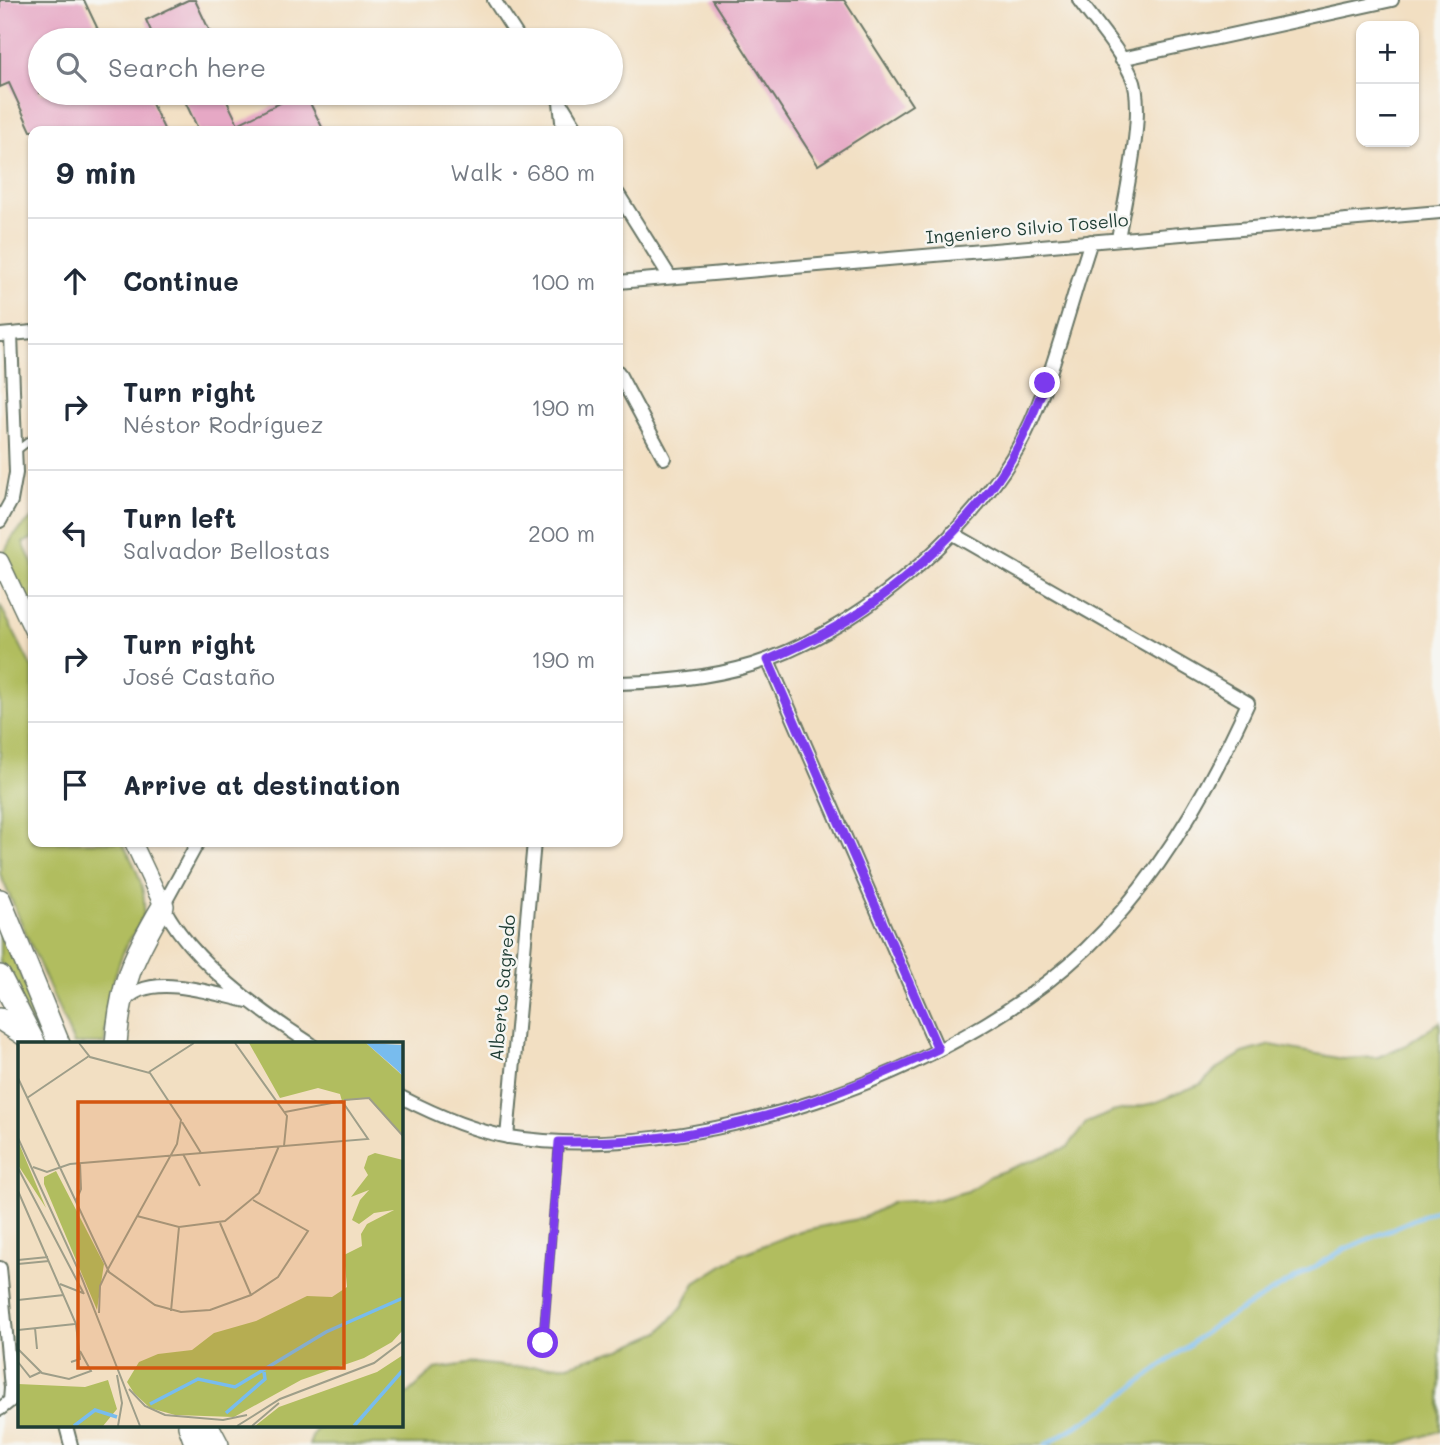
<!DOCTYPE html>
<meta charset="utf-8">
<style>
:root{--surface:#fff;--page:#f6f6f7;--text:#1f2937;--muted:#747a83;--line:#e0e1e3}
body{margin:0;font-family:Mali,sans-serif;background:var(--page);color:var(--text)}
.controls{position:absolute;right:21px;top:21px;display:grid;overflow:hidden;border-radius:14px;box-shadow:0 2px 5px #0004}
.controls button{width:63px;height:63px;display:grid;place-items:center;padding:0;border:0;border-bottom:2px solid var(--line);background:var(--surface);color:var(--text);font:35px sans-serif}
.stop{position:absolute;width:21px;height:21px;margin:-16px;border:5px solid #7c3aed;border-radius:50%;background:#fff}
.stop.end{background:#7c3aed;border-color:#fff;box-shadow:0 2px 7px #0008}
.list{margin:0;padding:0;list-style:none}
h2{display:flex;justify-content:space-between;align-items:center;height:91px;margin:0;padding:0 28px;font-size:30px}
h2 small{font-size:23px;font-weight:400;color:var(--muted)}
.list li{display:grid;grid-template-columns:46px 1fr auto;gap:21px;align-items:center;box-sizing:border-box;height:126px;padding:0 28px;border-top:2px solid var(--line)}
.list b{display:block;font-size:26px;white-space:nowrap}
.list p{margin:0;font-size:23px;white-space:nowrap;color:var(--muted)}
.list em{font-size:23px;font-style:normal;color:var(--muted)}
.icon{flex:none;width:38px;height:38px;fill:none;stroke:currentColor;stroke-width:2;stroke-linecap:round;stroke-linejoin:round}
.map{position:relative;flex:none;width:1440px;height:1445px;overflow:hidden}
.search{position:absolute;background:var(--surface);box-shadow:0 2px 5px #0004;left:28px;top:28px;width:595px;height:77px;display:flex;align-items:center;gap:18px;box-sizing:border-box;padding:0 24px;border-radius:38px;color:var(--muted);font-size:26px}
.panel{position:absolute;background:var(--surface);box-shadow:0 2px 5px #0004;left:28px;top:126px;width:595px;height:721px;border-radius:14px}
.map>svg:first-child{display:block}
</style>
<div class="map">
<svg width="1440" height="1445" viewBox="0 0 1440 1445">
<rect width="100%" height="100%" fill="#f6f6f2"/>
<filter id="ink" filterUnits="userSpaceOnUse"><feTurbulence type="fractalNoise" baseFrequency=".0143" numOctaves="2"/><feDisplacementMap in="SourceGraphic" scale="14" xChannelSelector="R" yChannelSelector="G"/><feConvolveMatrix kernelMatrix="1 2 1 2 8 2 1 2 1" color-interpolation-filters="sRGB"/></filter>
<filter id="wash" filterUnits="userSpaceOnUse"><feTurbulence type="fractalNoise" baseFrequency=".00686" numOctaves="4" result="noise"/><feDisplacementMap in="SourceGraphic" scale="28" xChannelSelector="R" yChannelSelector="G"/><feGaussianBlur stdDeviation="1.57" result="paint"/><feColorMatrix in="noise" values="0 0 0 0 0 0 0 0 0 0 0 0 0 0 0 0 0 1.4 0 .05"/><feComposite in="paint" operator="in"/></filter>
<g filter="url(#wash)">
<rect width="100%" height="100%" fill="#f2dfc2"/>
<!-- green -->
<path fill="#b1bd5f" stroke="#687d4a" stroke-width="2" d="M33 517V538L23 543 33 565V604L28 606 4 553 13 536Z
M0 605 33 670V842H122C133 862 146 885 144 909 144 922 131 936 125 948 112 978 106 1012 105 1044H74L0 874Z
M0 922 48 1044H42L0 962Z
M1440 1022V1431L1396 1445H309L314 1432 321 1426H401V1395L409 1393 435 1369 474 1363 512 1367 568 1365 621 1349 660 1332 682 1307 695 1283 739 1255 800 1231 863 1218 893 1202 935 1200 968 1191 990 1176 1068 1147 1086 1123 1112 1112 1154 1103 1201 1084 1217 1069 1243 1053 1271 1045 1343 1059 1378 1057 1406 1045Z"/>
<g fill="none" stroke-linecap="round" stroke-linejoin="round">
<!-- stream -->
<path stroke="#78bcee" stroke-width="4.5" d="M1045 1445 1105 1409 1215 1325 1345 1249 1440 1208"/>
</g>
<g id="blocks">
<!-- building -->
<path fill="#e6a8c5" d="M0 0H84L103 40H40V93H147L165 131H31L9 83 0 87Z
M188 0H195L214 40H155L146 20Z
M712 0H844L912 105 818 165Z
M181 93H223L238 124 300 93H305L324 131H199Z"/>
</g>
</g>
<g filter="url(#ink)">
<use href="#blocks" fill-opacity="0" stroke="#697666" stroke-width="2"/>
<g fill="none" stroke-linecap="round" stroke-linejoin="round">
<!-- service casing -->
<g stroke="#697666" stroke-width="10">
<path id="service" d="M16 451 33 438
M543 1343 559 1142"/>
</g>
<!-- minor casing -->
<g stroke="#697666" stroke-width="16">
<path id="minor" d="M494 0 520 40
M1079 0C1097 25 1119 49 1132 77 1147 109 1124 201 1118 239
M1121 59 1392 0
M554 93 560 102 563 131
M562 105 578 131
M618 194 670 277
M618 282 1440 212
M0 335 33 332
M618 372 664 458
M0 521 11 501 16 473 11 334
M768 660 938 1050
M618 683C668 682 722 677 769 659 869 622 987 521 1031 422 1056 364 1071 301 1091 241
M198 842 163 906C190 960 261 1012 311 1044
M124 1003C146 970 215 994 247 1001
M401 1097C434 1114 472 1131 509 1137 691 1166 953 1075 1086 949 1157 881 1208 792 1248 703L952 533
M507 1137 534 842
M0 1268 11 1388 10 1401 0 1409
M66 1426 71 1445"/>
</g>
<!-- tertiary casing -->
<g stroke="#697666" stroke-width="19">
<path id="tertiary" d="M0 561 33 631
M133 842 163 906"/>
</g>
<!-- trunk casing -->
<g stroke="#697666" stroke-width="24">
<path id="trunk" d="M0 900 59 1044
M0 976 35 1044
M0 1019 32 1040
M116 1044C121 982 132 959 163 906
M189 1426 196 1445
M208 1426 218 1445"/>
</g>
<!-- service -->
<use href="#service" stroke="#fff" stroke-width="6"/>
<!-- minor -->
<use href="#minor" stroke="#fff" stroke-width="12"/>
<!-- tertiary -->
<use href="#tertiary" stroke="#fff" stroke-width="16"/>
<!-- trunk -->
<use href="#trunk" stroke="#fff" stroke-width="21"/>
</g>
</g>
<g fill="none" stroke-linecap="round" stroke-linejoin="round" filter="url(#ink)">
<!-- route -->
<path stroke="#7c3aed" stroke-width="9" d="M543 1343 559 1142C591 1142 623 1142 655 1138 753 1128 849 1091 938 1049L768 660C793 649 817 638 841 624 899 590 975 519 1010 461 1025 436 1035 410 1045 383"/>
</g>
<g text-anchor="middle" stroke-width="5" stroke-linejoin="round" paint-order="stroke">
<!-- street labels -->
<g font-size="18" fill="#1f3d34" stroke="#f6f6f2">
<text transform="translate(1027 229) rotate(-5)" y="6">Ingeniero Silvio Tosello</text>
<text transform="translate(503 988) rotate(-85)" y="6">Alberto Sagredo</text>
</g>
</g>
<!-- overview -->
<g transform="translate(18 1042)">
<rect width="385" height="385" fill="#f2dfc2"/>
<path d="M231 1H348L385 34V94L350 56 324 59 322 52 300 46 262 56ZM0 99 28 166 0 123ZM357 111 385 118V288L374 300 346 316 283 338 216 375 157 373 132 366 116 351 109 340 121 320 140 312 174 308 196 291 238 279 289 254 314 255 329 245 326 213 344 204 343 192 349 182 376 168 356 171 341 182 334 178 342 158 351 148 333 155 350 133 346 126 350 114ZM38 129 86 222 79 268 26 142V135ZM385 313V384H237L261 365 359 330ZM90 338 99 367 85 384H0V342L67 345Z" fill="#b1bd5f"/>
<path d="M348 1 385 3V34L378 27Z" fill="#78bcee"/>
<path fill="none" stroke="#78bcee" stroke-width="3.5" d="M132 362 180 337 217 345 308 290 385 256M208 371 247 337 246 330M56 384 77 368 99 375M336 384 385 328"/>
<path fill="none" stroke="#9e9e89" stroke-width="2" d="M61 1 72 15 132 31 163 78 159 102 90 227M217 1 269 74 266 104M131 30 176 1M0 36 91 230 137 263 163 270 192 268 233 253 260 235 290 189 235 158M9 56 71 14M326 58 351 56 385 94M164 80 183 111M0 96 63 234 122 384M165 112 182 144M15 125 29 130 52 122 350 97 324 59 267 70M0 126 66 252M0 149 58 282 62 317 53 320M58 159 63 147 62 121M119 174 161 185 207 179 241 151 261 104M202 181 233 253M0 218 30 215M0 222 31 219M42 242 65 251M0 258 46 253M153 269 161 185M81 271 82 244 90 227M17 286 19 307M0 288 57 282M0 307 24 331 51 337 73 329 62 309M0 320 12 335 23 330M99 333 104 361 100 384M111 347 127 364 147 373 205 378 229 373M219 384 262 357 356 321 385 299M234 384 261 361"/>
<path fill="#d45610" fill-opacity="0.15" stroke="#d45610" stroke-width="3.5" d="M60 60H326V326H60Z"/>
<rect width="385" height="385" fill="none" stroke="#1f3d34" stroke-width="3.5"/>
</g>
</svg>
<div class="controls">
<button>+</button>
<button>−</button>
</div>
<div class="stop" style="left:543px;top:1343px"></div>
<div class="stop end" style="left:1045px;top:383px"></div>
<div class="search"><svg class="icon" aria-label="search" viewBox="0 0 24 24"><circle cx="10" cy="10" r="6"/><path d="M15 15l6 6"/></svg>Search here</div>
<section class="panel">
<h2>9 min<small>Walk · 680 m</small></h2>
<ul class="list">
<li><svg class="icon" aria-label="ahead" viewBox="0 0 24 24"><path d="M12 20V5M6 11l6-6 6 6"/></svg><div><b>Continue</b></div><em>100 m</em></li>
<li><svg class="icon" aria-label="right" viewBox="0 0 24 24"><path d="M7 20v-9h11M14 6l5 5-5 5"/></svg><div><b>Turn right</b><p>Néstor Rodríguez</p></div><em>190 m</em></li>
<li><svg class="icon" aria-label="left" viewBox="0 0 24 24"><path d="M17 20v-9H6M10 6l-5 5 5 5"/></svg><div><b>Turn left</b><p>Salvador Bellostas</p></div><em>200 m</em></li>
<li><svg class="icon" aria-label="right" viewBox="0 0 24 24"><path d="M7 20v-9h11M14 6l5 5-5 5"/></svg><div><b>Turn right</b><p>José Castaño</p></div><em>190 m</em></li>
<li><svg class="icon" aria-label="arrive" viewBox="0 0 24 24"><path d="M6 21V4h12l-3 4 3 4H6"/></svg><div><b>Arrive at destination</b></div></li>
</ul>
</section>
</div>
